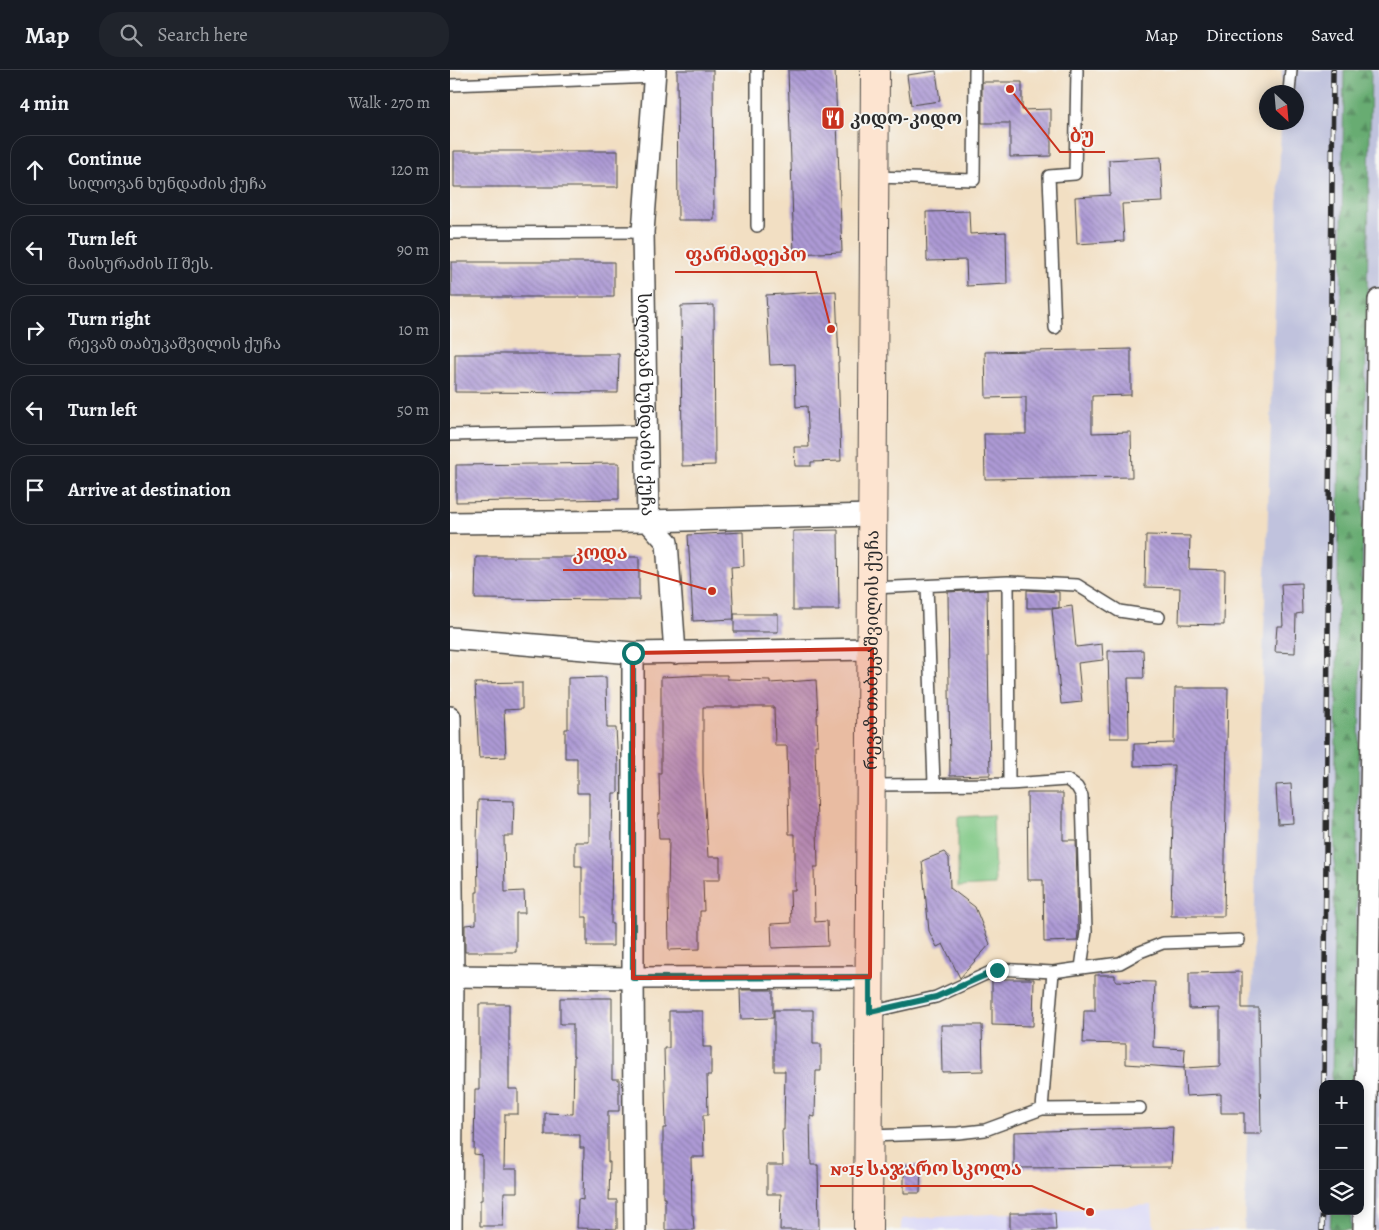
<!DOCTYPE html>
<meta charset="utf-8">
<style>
:root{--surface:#171b24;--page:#20242c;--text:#f1f3f6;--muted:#9ea1a6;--line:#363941}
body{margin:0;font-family:Alegreya,"Noto Serif Georgian",serif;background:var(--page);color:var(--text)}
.controls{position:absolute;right:15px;bottom:15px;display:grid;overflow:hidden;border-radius:10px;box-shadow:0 2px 12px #0003}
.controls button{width:45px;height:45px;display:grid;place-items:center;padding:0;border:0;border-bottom:1px solid var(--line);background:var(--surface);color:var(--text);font:25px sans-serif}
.compass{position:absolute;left:809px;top:15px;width:45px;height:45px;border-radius:50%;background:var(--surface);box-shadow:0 2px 12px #0003;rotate:154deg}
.stop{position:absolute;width:15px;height:15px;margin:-11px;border:4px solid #0f766e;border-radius:50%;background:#fff}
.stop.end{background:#0f766e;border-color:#fff;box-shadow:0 1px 5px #0008}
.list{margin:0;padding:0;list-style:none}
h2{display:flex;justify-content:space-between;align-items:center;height:65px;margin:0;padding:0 20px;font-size:21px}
h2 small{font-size:16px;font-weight:400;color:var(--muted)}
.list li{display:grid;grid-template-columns:32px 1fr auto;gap:15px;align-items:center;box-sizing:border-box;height:70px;margin:0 10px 10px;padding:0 10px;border:1px solid var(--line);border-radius:20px}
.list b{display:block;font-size:19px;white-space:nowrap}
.list p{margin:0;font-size:16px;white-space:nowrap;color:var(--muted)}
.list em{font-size:16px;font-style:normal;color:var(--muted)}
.icon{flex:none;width:28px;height:28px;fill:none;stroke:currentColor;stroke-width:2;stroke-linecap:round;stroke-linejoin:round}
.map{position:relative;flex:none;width:929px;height:1160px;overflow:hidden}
header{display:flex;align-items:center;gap:30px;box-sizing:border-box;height:70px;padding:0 25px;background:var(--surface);border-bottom:1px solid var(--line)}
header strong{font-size:24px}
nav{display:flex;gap:28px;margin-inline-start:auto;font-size:18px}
.search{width:350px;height:45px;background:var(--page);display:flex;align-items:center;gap:12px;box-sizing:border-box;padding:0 18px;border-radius:20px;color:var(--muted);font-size:19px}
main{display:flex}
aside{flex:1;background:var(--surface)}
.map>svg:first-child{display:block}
</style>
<header>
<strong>Map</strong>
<div class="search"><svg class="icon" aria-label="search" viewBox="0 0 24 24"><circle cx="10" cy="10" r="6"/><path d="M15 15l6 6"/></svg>Search here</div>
<nav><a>Map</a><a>Directions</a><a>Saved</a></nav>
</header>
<main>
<aside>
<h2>4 min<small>Walk · 270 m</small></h2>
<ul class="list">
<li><svg class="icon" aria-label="ahead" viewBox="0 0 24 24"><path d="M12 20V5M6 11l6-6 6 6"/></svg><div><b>Continue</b><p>სილოვან ხუნდაძის ქუჩა</p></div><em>120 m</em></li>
<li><svg class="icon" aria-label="left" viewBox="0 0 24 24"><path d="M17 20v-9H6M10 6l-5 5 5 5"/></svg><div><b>Turn left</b><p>მაისურაძის II შეს.</p></div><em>90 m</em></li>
<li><svg class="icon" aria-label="right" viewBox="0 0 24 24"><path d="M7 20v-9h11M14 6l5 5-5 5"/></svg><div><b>Turn right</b><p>რევაზ თაბუკაშვილის ქუჩა</p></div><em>10 m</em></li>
<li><svg class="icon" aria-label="left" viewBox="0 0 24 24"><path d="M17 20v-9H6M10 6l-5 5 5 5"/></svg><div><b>Turn left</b></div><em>50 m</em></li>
<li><svg class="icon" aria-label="arrive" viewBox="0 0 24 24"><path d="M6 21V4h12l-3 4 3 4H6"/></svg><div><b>Arrive at destination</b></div></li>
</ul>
</aside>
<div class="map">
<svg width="929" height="1160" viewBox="0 0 929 1160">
<defs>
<pattern id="forest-firs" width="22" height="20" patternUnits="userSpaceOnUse" patternTransform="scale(1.25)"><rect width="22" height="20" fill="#67ac72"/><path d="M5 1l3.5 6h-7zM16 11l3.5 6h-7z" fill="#558c5e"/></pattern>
<pattern id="building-back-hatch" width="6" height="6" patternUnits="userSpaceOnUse" patternTransform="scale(1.25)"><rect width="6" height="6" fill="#ad9ad5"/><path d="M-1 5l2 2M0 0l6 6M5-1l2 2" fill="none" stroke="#8d7ead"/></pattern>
</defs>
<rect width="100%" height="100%" fill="#f6f6f2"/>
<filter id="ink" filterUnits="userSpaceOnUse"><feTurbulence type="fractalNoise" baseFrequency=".02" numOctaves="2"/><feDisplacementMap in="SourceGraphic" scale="10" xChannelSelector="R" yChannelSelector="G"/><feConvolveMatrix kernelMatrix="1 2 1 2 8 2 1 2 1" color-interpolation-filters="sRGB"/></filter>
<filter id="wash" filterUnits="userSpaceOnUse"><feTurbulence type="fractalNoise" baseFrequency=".0096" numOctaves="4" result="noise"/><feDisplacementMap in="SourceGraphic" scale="20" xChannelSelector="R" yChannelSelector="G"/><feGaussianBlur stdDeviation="1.12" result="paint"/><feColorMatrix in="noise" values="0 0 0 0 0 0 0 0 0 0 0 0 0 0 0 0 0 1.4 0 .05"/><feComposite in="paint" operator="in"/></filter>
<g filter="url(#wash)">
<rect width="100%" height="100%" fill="#f2dfc3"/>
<!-- built -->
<path fill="#d9d7f8" d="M702 1135 704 1158 768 1159V1160H451V1149Z"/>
<!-- railway -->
<path fill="#c0c2dd" d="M832 0H894L882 1014H873V1141H881L880 1160H794L831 53 846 52V22H832Z
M921 0H929V1160H901V1141H910V1014H903Z"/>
<!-- forest -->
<path fill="url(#forest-firs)" stroke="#496c4e" d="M894 0H921L903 1014H882Z
M881 1141H901V1160H880Z"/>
<!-- garden -->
<path fill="#7fc884" stroke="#557a58" d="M543 745 545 815 508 817V747Z"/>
<g id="blocks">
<!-- building -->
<path fill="url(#building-back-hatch)" d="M227 0H263L264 150H228Z
M338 0H385L392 182 344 184Z
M486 1 490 31 461 35 457 5Z
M532 12H572V40L601 39V86L560 87V53H532Z
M4 81H168V117H4Z
M711 87 713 132 672 134 674 171 627 174 625 127 660 125 659 90Z
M519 141 520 164 556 162 557 214 517 216 516 190 477 191 476 142Z
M1 192H164V227H1Z
M386 221 389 292H388L391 391 361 392V396H345L344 377H359L357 336 346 337 345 294 320 295 316 225Z
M264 235 265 395 232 396 231 236Z
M681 279V325L642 326V363L681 362 682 407 535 409 534 364H576V327L536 328 535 282Z
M5 284H169L168 323 5 322Z
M169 393V429L6 432V395Z
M388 460 389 540H343V461Z
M293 462 294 496 281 497 284 549 243 551 238 465Z
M696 465 740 466 739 499 775 500 774 555 729 554 730 518 695 517Z
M26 487H189V530L25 529Z
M851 513 852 543 846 544 845 583 825 582 827 556H833L831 514Z
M537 520 540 705 500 706 498 522Z
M577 520 609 522V538H577Z
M622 536 626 577 652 574 653 590 628 593 632 632 611 634 602 539Z
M284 544H328V562H284Z
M693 580 694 608H678L679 668H660L658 581Z
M253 605H277V609L320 610V613L366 610 368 645H367L368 675H365L368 797H364L365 852 377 851 378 876 322 878 321 854 341 853 340 820H345V764H339L337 676H325L324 637H253V702L258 787H270V810H253L254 841H250V879L219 880 218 822 219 769H209L208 744H210L209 703H211V607Z
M156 607 157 658H166L168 695V723H163L162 763 161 854H163V876H137V847H132V796H125V772H139V723H127V688H115V659H118V608Z
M72 612V639L54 640 56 687 29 688 25 613Z
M725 618H778L774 846H721L724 695 684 696V674L724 673Z
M841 714 843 753 828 754 826 715Z
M577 723H613V770H626L628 862 627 871 594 872 593 810H578Z
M28 730 64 731 63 766H54L55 822 74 821 75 843H66V882H15V855L26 854V822H28L27 773Z
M494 782 499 788 500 818 525 837 540 874 510 908 493 874 487 877 479 861 472 791Z
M792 902V938H809L811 1064H794V1043H771V1024L736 1026 734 998 770 996V938L739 939V903Z
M645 905H665V911L705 912 703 977 735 979 734 998 676 994V974L633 973 634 941H645Z
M542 909H584L583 956 542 955Z
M290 920H323V948L291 949Z
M110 928H162V1009H169V1041H158V1092H160L159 1130H167V1159L127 1158 128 1129 133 1130 134 1078H130V1065H95V1043L123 1044 124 986H123V954H110Z
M29 934H59V1019H68V1044H55L54 1099H67V1122H54L53 1156H30V1130H32V1085L24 1084 25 1019H29Z
M324 940H363V974H371V1001H366L365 1047 360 1046 361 1095H368L369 1160H330L331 1124H317V1095H333L332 1060H334L335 1001H324Z
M219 941H253V977H261V1005H257L258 1045H253L254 1087H241L242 1145H243L244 1160H215V1128H213V1058H216L214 978H219Z
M491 955H532L533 1001 492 1002Z
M723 1057 721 1097 564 1098V1062Z
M454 1095H471L470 1123H454Z
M560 1143H605L606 1160H560Z"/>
</g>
</g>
<g filter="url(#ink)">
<use href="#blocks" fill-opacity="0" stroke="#494642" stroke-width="1"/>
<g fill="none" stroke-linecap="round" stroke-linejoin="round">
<!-- lane casing -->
<g stroke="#494642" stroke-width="14">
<path id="lane" d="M307 0V156
M0 15 205 7
M839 22 841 0
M425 107 524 110 525 0
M0 163 193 162
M605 258 599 106 625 104 627 0
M0 365 197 361
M558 512 559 714
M477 516 484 714
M422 518 558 512 627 515 669 541 709 547
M421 715 559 714 617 710 627 717 632 726 636 862 631 898 603 902
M631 898 670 893 690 882 713 873 789 870
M592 1039 690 1038
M419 1066 508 1063 535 1060 592 1039 603 902 547 899 486 927 420 942"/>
</g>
<!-- street casing -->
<g stroke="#494642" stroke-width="24">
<g id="street">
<path id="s1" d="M205 0 193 162 198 451 217 472 225 583"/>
<path d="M0 453 198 451 423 445"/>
<path d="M0 568 183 583 422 579"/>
<path d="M183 583V908L185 1160"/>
<path d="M0 647 3 906 1 1160"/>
<path d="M0 906 183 908 420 907"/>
<path d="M914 1160 929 230"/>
</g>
</g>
<!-- secondary casing -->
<g stroke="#494642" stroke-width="30">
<g id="secondary">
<path id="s2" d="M418 1160 425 0"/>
</g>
</g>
<!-- lane -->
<use href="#lane" stroke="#fff" stroke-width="11"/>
<!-- street -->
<use href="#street" stroke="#fff" stroke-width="21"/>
<!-- secondary -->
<use href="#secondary" stroke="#fde4d0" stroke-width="28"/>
<!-- rail casing -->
<g stroke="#2b2b2b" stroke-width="5.5">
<path id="rail" d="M874 1014 883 0
M872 1160 873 1130"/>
</g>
<!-- rail -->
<use href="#rail" stroke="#f6f6f2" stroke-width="4" stroke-dasharray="11" stroke-linecap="butt"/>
</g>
</g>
<g fill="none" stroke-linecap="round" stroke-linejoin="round" filter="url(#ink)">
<!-- route -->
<path stroke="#0f766e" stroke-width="6" d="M183 583V908L420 907V942L486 927 547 900"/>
</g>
<!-- marked area -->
<path fill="#c8321e" fill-opacity="0.2" stroke="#c8321e" stroke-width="4" stroke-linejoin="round" d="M422 579 420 907 183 908V583Z"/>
<!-- icons -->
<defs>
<g id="restaurant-square" transform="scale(1.25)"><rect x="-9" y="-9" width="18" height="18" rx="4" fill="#c8321e" stroke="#f6f6f2"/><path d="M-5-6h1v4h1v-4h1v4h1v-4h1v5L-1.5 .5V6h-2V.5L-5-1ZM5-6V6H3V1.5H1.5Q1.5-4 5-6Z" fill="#fff"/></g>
</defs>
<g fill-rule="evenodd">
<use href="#restaurant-square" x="383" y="48"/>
</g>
<g text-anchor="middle" stroke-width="4" stroke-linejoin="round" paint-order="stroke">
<!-- poi labels -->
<g font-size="18" font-weight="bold" fill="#2b2b2b" stroke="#f6f6f2" text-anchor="start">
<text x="400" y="54">კიდო-კიდო</text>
</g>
<!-- street labels -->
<g font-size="18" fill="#2b2b2b" stroke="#f6f6f2">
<text dy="6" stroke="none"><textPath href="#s1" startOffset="335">სილოვან ხუნდაძის ქუჩა</textPath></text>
<text dy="6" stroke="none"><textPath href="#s2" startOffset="580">რევაზ თაბუკაშვილის ქუჩა</textPath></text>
</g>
</g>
<!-- callouts -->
<path fill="none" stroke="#c8321e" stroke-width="2" d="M560 19L610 82H655M381 259L366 202H225M262 521L188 500H113M640 1142L582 1116H370"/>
<g fill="#c8321e" stroke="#f6f6f2" stroke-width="2">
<circle cx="560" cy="19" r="5"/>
<circle cx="381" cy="259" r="5"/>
<circle cx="262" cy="521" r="5"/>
<circle cx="640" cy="1142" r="5"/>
</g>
<g font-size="19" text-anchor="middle" font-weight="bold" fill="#c8321e" stroke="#f6f6f2" stroke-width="4" stroke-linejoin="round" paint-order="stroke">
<text x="632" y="72">ბუ</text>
<text x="296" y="191">ფარმადეპო</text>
<text x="150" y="489">კოდა</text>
<text x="476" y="1105">№15 საჯარო სკოლა</text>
</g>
</svg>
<div class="controls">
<button>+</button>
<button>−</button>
<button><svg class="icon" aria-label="layers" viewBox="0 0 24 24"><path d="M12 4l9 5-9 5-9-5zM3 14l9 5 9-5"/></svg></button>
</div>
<svg class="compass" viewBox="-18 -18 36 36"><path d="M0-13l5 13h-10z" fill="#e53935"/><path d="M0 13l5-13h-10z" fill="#9ea1a6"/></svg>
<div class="stop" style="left:183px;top:583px"></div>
<div class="stop end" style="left:547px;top:900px"></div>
</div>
</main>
